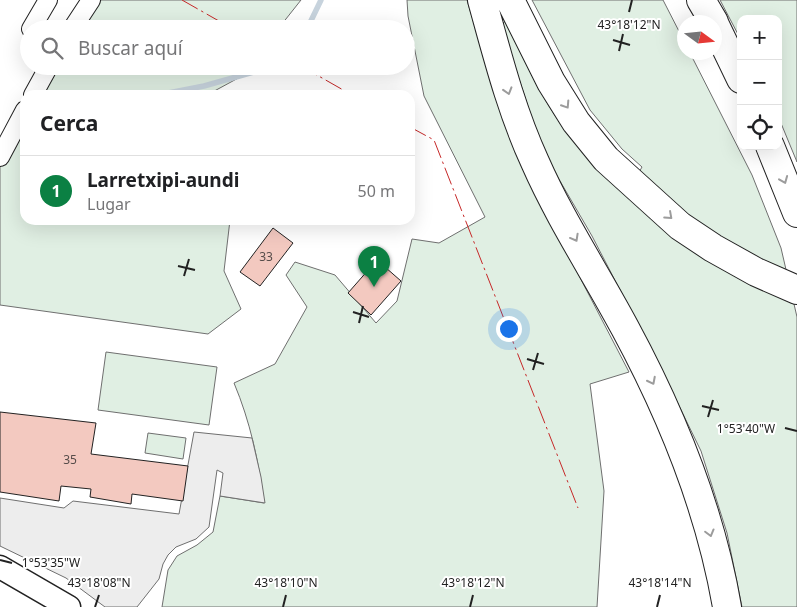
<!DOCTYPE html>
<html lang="es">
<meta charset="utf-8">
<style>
:root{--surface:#fff;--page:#f6f6f6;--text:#202124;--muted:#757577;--line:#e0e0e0;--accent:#0b8043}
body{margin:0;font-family:"Noto Sans",sans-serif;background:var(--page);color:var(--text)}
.controls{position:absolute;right:15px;top:15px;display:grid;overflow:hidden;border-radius:10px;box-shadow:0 5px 20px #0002}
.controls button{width:45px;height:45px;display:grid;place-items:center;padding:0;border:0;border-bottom:1px solid var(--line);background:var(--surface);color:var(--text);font:25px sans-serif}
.compass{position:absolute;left:677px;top:15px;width:45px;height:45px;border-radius:50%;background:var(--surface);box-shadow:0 5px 20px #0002;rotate:105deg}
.you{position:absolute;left:508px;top:328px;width:18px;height:18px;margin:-12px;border:4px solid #fff;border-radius:50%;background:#1a73e8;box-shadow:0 0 0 8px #1a73e833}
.badge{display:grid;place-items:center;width:32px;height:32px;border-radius:50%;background:var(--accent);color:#fff;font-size:16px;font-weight:700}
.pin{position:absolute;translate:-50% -41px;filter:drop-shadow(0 1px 2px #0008)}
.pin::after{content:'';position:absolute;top:26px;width:18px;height:15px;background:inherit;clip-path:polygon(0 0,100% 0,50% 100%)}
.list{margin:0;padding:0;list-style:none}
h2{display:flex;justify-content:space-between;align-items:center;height:65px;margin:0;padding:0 20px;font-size:21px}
h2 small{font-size:16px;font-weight:400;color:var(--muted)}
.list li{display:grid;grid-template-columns:32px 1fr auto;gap:15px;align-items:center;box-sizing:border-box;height:70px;padding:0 20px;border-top:1px solid var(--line)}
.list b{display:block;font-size:19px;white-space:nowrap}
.list p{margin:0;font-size:16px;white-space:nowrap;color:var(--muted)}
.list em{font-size:16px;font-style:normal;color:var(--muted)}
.icon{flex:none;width:28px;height:28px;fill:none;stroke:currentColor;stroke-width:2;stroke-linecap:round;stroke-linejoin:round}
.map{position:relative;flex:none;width:797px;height:607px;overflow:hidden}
.search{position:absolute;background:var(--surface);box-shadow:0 5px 20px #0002;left:20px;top:20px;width:395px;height:55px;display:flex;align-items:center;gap:12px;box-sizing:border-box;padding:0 18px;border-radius:28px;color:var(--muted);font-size:19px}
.panel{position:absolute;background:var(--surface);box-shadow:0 5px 20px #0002;left:20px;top:90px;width:395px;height:135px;border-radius:15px}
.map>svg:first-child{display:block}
</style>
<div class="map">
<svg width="797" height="607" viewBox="0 0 797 607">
<rect width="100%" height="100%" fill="#fff"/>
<!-- green -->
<path fill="#e0efe3" stroke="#6f6f6f" d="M101 0H301L278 29H83Z
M407 0H467L496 98 546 212 629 372 590 384 604 491 597 607H162L168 570 177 556 197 545 213 532 220 496 264 503C259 462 250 421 234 383L275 364 307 307 286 275 295 262 335 275 376 323 397 301 412 239 439 243 485 217 424 96 408 16Z
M532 0H663L684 41V52L690 53 752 175 781 248 797 317V607H742L727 533 701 451 661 369 592 236 553 169 535 128 501 24 506 21C521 53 536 87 556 117 576 146 602 169 627 193L642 167 622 149 590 110Z
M720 0H797V162L778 116V19H741V40Z
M58 66H249L242 76 207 95H39Z
M25 117V220H230L224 271 241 309 208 334 0 305V167L17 130Z
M106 352 217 367 209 425 98 410Z
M148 433 186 438 183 459 145 453Z"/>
<!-- parking -->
<path fill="#ededed" stroke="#6f6f6f" d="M194 432 252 438 261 477 265 503 220 496 223 473 217 470 209 527 196 539 176 547 168 555 163 564 159 579 137 607H105L66 578 0 546V498L64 508 73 501 179 514Z"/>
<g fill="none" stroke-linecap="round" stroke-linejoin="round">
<!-- stream -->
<path stroke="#c7d3dd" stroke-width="5.5" d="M307 29 321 0
M158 95 204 86 261 70 266 66"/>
</g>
<!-- building -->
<path fill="#f3c9c0" stroke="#222" d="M273 228 293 243 260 286 240 272Z
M377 260 401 281 371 315 348 293Z
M0 412 96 423 91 454 188 466 183 501 132 494 131 504 90 497 91 489 61 486 59 501 0 492Z"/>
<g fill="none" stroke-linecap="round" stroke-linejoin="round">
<!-- minor casing -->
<g stroke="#222" stroke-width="20">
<path id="minor" d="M31 29 48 0
M72 29 91 0
M33 95 49 66
M0 157 25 110"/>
</g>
<!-- tertiary casing -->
<g stroke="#222" stroke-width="25">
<path id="tertiary" d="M0 567 69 607"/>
</g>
<!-- motorway casing -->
<g stroke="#222" stroke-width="30">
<path id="motorway" d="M482 0C497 54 511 110 535 162 560 219 595 272 625 328 672 415 710 508 727 607
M510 0 551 82 576 122 606 159 680 226 713 248 756 272 797 290
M701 0 714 22
M714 23 741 79
M770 146 797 213"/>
</g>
<!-- minor -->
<use href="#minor" stroke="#fff" stroke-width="18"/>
<!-- tertiary -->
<use href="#tertiary" stroke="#fff" stroke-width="22"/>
<!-- motorway -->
<use href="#motorway" stroke="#fff" stroke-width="28"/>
<!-- power -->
<path stroke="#c62828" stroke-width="1" stroke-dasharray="18 4 2.5 4" stroke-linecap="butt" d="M182 0 233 29
M301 66 352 95
M410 127 434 140 578 508"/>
</g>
<!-- one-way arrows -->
<defs><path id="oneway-chevron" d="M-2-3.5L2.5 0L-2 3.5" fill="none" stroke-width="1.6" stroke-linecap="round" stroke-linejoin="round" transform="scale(1.25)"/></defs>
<g stroke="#9c9c9c">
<use href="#oneway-chevron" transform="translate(508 91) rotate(73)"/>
<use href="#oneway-chevron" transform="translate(566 105) rotate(57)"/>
<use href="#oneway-chevron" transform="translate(784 180) rotate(68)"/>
<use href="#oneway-chevron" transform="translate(669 216) rotate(42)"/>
<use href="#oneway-chevron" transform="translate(575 238) rotate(61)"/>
<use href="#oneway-chevron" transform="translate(652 381) rotate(63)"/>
<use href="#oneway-chevron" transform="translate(710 533) rotate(75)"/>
</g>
<!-- ticks -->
<path fill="none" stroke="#222" stroke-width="2" d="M629 12 632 0M613 40 630 45M619 51 623 34M178 266 195 270M184 276 189 259M353 312 369 317M359 323 363 306M527 359 544 364M533 370 538 353M702 406 719 410M708 417 713 400M785 428 797 431M0 560 12 563M95 607 99 595M283 607 286 595M470 607 473 595M657 607 660 595"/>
<g text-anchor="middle" stroke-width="4" stroke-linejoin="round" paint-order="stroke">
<!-- number labels -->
<g font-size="12" fill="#564c4a">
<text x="266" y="261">33</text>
<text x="70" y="464">35</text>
</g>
</g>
<g font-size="12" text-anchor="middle" fill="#222" stroke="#fff" stroke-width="4" stroke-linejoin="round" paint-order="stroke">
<text x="629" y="29">43°18'12"N</text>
<text x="746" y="433">1°53'40"W</text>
<text x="51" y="567">1°53'35"W</text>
<text x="99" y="587">43°18'08"N</text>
<text x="286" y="587">43°18'10"N</text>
<text x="473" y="587">43°18'12"N</text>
<text x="660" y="587">43°18'14"N</text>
</g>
</svg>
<div class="controls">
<button>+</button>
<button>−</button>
<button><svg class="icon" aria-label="locate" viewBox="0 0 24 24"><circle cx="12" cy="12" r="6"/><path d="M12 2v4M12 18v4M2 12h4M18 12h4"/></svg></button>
</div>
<svg class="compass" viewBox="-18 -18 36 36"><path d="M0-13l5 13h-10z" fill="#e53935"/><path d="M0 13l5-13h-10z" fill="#757577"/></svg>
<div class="you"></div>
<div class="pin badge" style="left:374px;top:287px">1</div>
<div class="search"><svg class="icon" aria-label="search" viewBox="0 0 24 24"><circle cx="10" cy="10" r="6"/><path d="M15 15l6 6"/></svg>Buscar aquí</div>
<section class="panel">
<h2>Cerca<small></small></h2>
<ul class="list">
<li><span class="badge">1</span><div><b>Larretxipi-aundi</b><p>Lugar</p></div><em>50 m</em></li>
</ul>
</section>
</div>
